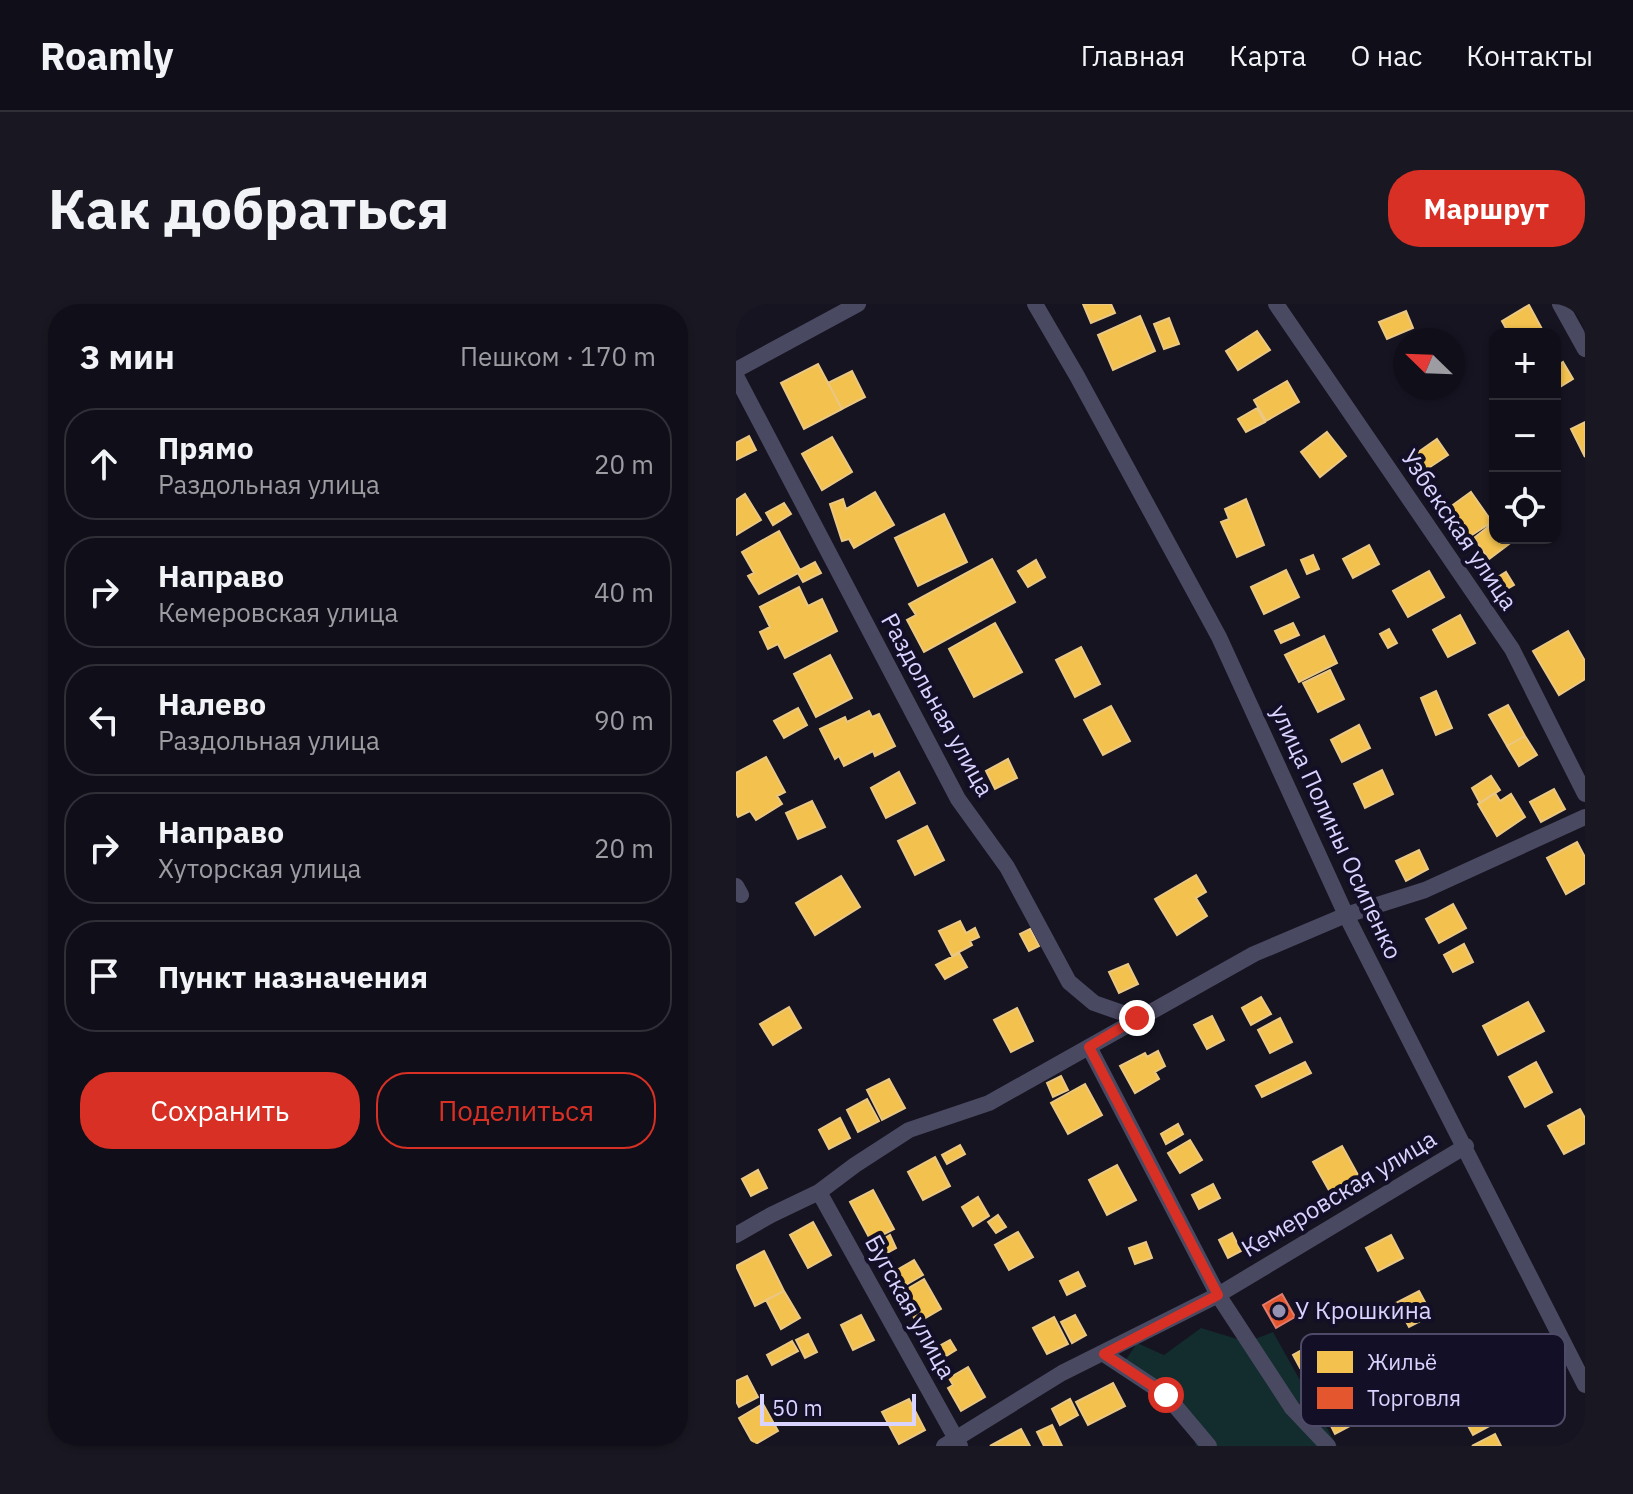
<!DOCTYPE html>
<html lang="ru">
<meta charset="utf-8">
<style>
:root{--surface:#100f19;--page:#191822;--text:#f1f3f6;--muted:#9c9ca2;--line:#302f38;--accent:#d93025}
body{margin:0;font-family:"IBM Plex Sans",sans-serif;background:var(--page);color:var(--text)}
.controls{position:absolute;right:24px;top:24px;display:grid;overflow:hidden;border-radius:16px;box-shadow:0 2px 6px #0004}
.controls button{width:72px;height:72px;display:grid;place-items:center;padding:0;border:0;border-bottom:2px solid var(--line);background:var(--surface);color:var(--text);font:40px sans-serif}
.compass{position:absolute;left:657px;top:24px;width:72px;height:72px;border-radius:50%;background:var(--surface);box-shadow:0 2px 6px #0004;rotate:293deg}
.scale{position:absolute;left:24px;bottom:20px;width:156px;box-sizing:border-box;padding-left:8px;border:4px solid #d9d4ff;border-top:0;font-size:22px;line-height:28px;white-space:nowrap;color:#d9d4ff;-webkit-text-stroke:6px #130f26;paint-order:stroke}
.stop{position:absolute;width:24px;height:24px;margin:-18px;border:6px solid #d93025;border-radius:50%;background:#fff}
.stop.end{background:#d93025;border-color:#fff;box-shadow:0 2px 8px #0008}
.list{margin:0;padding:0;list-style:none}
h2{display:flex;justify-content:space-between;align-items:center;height:104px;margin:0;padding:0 32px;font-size:34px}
h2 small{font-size:26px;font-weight:400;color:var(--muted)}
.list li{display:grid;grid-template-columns:52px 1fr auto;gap:24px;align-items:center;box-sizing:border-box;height:112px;margin:0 16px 16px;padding:0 16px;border:2px solid var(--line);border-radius:32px}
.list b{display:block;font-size:30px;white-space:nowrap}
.list p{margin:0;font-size:26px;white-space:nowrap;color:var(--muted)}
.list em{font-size:26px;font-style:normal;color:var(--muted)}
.actions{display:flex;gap:16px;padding:24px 32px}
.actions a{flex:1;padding:18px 0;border:2px solid var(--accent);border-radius:32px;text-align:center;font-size:28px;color:var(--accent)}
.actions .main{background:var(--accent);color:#fff}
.icon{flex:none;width:44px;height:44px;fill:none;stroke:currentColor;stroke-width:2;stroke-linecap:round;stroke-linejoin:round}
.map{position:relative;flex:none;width:849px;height:1142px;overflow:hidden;border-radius:32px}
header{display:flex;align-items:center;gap:48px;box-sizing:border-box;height:112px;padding:0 40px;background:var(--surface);border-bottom:2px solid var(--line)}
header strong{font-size:38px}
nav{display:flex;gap:44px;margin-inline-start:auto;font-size:28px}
.intro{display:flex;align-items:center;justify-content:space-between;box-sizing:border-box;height:192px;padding:0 48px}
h1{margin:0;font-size:56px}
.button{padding:20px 36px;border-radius:32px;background:var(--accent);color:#fff;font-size:28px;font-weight:700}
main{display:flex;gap:48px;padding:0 48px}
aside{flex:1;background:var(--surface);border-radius:32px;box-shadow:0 2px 6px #0004}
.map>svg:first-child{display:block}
</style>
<header>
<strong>Roamly</strong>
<nav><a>Главная</a><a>Карта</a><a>О нас</a><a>Контакты</a></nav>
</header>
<div class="intro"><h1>Как добраться</h1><a class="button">Маршрут</a></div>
<main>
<aside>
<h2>3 мин<small>Пешком · 170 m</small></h2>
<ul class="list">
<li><svg class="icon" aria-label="ahead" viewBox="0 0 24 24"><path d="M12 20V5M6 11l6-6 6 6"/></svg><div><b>Прямо</b><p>Раздольная улица</p></div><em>20 m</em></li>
<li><svg class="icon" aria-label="right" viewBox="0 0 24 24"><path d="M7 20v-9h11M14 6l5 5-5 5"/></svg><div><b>Направо</b><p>Кемеровская улица</p></div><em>40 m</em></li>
<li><svg class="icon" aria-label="left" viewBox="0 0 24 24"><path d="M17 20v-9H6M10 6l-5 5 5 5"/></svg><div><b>Налево</b><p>Раздольная улица</p></div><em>90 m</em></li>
<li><svg class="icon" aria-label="right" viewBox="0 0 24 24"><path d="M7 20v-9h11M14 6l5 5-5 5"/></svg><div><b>Направо</b><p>Хуторская улица</p></div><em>20 m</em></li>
<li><svg class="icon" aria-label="arrive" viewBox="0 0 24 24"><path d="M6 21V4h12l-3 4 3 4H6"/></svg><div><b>Пункт назначения</b></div></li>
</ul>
<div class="actions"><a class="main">Сохранить</a><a>Поделиться</a></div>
</aside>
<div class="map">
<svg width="849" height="1142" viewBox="0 0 849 1142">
<rect width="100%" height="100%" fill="#161421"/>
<!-- green -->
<path fill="#132c2d" d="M465 1024 511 1038 537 1028 601 1142H460L454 1123 387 1060 401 1039 428 1051Z"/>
<!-- homes -->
<path fill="#f2c14e" stroke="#eac783" stroke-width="2" d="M347 0H375L379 9 355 19Z
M793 1 806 25 796 30H773L766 17Z
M670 7 677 24 651 35 643 18Z
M404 12 419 47 377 66 362 31Z
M433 14 443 40 428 45 418 20Z
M521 27 534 46 502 66 490 47Z
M827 58 837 75 819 86V63Z
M82 60 106 105 68 125 45 79Z
M116 67 129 93 106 105 92 79Z
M551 77 563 98 530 117 518 96Z
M521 104 529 118 510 128 502 115Z
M849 118V153L835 125Z
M591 128 610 152 584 173 565 148Z
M13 132 20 146 0 156V139Z
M96 133 116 168 86 186 66 150Z
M701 135 712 151 682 171 671 156Z
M139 188 158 221 118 244 113 235 106 237 94 200 107 195 110 205Z
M735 188 756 218 730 235 710 206Z
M9 190 25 216 0 231V196Z
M510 195 528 241 501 253 485 218 493 215 489 205Z
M48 199 55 210 37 221 30 209Z
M208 210 231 258 182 282 159 234Z
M757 219 759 234H769L773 240 753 255 738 234Z
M43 227 64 266 79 258 85 269 67 278 62 269 23 290 12 272 18 269 6 248Z
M633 241 643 260 617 274 607 255Z
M577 251 583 265 571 270 565 256Z
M256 255 279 298 188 348 171 316 180 311 173 300Z
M300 256 309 273 292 283 282 267Z
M550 266 563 293 528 310 515 283Z
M693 267 708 293 672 313 657 287Z
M770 268 778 281 764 289 757 276Z
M63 283 72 302 86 295 101 327 49 354 42 340 32 345 24 328 34 323 24 303Z
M724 311 739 339 712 353 697 326Z
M259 319 286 368 238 393 213 345Z
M557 319 563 331 545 339 539 327Z
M653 325 661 339 652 344 644 330Z
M832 327 849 357V375L823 391 797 347Z
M588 332 601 359 563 378 549 351Z
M345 343 364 380 339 393 320 356Z
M94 351 116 394 80 413 58 370Z
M594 366 608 395 582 408 567 379Z
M700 387 716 424 700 431 685 394Z
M772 401 789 432 771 442 753 411Z
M375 402 394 437 367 451 348 416Z
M62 404 71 421 48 434 38 417Z
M133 407 136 413 143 410 159 442 139 452 137 447 108 462 103 452 99 455 84 425 109 413 111 418Z
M623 421 634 444 606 458 595 436Z
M789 432 801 451 783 462 771 442Z
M30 453 49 488 41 492 46 500 20 516 14 507 2 513 0 509V469Z
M272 455 281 474 259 485 250 467Z
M646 466 657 490 629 504 618 480Z
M163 468 179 499 150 514 135 484Z
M755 472 764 486 744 499 736 484Z
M818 485 829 505 805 518 794 498Z
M759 489 764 497 775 490 789 513 761 532 742 500Z
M76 497 89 523 62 535 50 509Z
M191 522 208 556 179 571 162 537Z
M841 538 849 553V579L830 590 811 554Z
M683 546 692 565 670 577 660 557Z
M460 571 470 588 460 594 471 612 441 631 419 595Z
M105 572 124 603 79 631 60 599Z
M717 600 730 624 703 639 690 615Z
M224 617 230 629 239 624 243 633 234 637 236 641 216 652 203 627Z
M294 625 303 642 293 647 284 630Z
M728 640 737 658 717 668 708 651Z
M223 649 231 663 209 675 200 661Z
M392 660 402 680 383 689 373 668Z
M525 693 535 710 515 721 506 704Z
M792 698 808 727 762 751 747 722Z
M53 703 65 724 37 741 24 720Z
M281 704 297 737 275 748 258 716Z
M476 712 488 736 471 745 458 721Z
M544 714 556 738 534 749 522 726Z
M422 747 429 762 419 768 423 775 399 789 384 762 409 749 411 753Z
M569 758 575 769 526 793 520 782Z
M800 758 816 788 789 803 773 773Z
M325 772 332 786 317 793 311 779Z
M153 775 169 804 146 816 131 786Z
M349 780 366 811 332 830 315 799Z
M131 795 143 817 122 828 111 806Z
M844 805 849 814V839L828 850 812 822Z
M104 814 114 834 93 845 83 826Z
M442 820 447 830 430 840 425 830Z
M454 836 466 856 444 869 432 849Z
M224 841 229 850 211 860 206 851Z
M606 842 622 871 594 888 577 858Z
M199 853 214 882 187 896 172 868Z
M381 861 400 896 371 911 353 876Z
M22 866 31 884 15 892 6 875Z
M477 880 484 894 463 905 456 891Z
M137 886 158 925 135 937 114 898Z
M242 893 253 912 237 922 226 903Z
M262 911 270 923 260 929 252 918Z
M77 918 95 951 72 964 54 931Z
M282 928 297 953 273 966 259 941Z
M496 929 505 947 492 954 483 936Z
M154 931 160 944 142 954 135 942Z
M655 931 667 954 642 967 630 944Z
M410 938 416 954 399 960 393 944Z
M28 947 48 987 19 1002 0 962Z
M178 956 187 971 163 985 154 970Z
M342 968 349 982 331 991 324 977Z
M188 975 205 1005 181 1019 164 989Z
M48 987 64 1014 45 1025 30 996Z
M683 987 696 1011 673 1023 660 999Z
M125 1011 138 1036 117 1046 105 1021Z
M339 1011 350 1031 336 1039 325 1018Z
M318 1013 332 1040 311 1050 297 1024Z
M72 1030 81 1048 69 1054 60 1036Z
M214 1036 220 1046 202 1057 196 1046Z
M56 1037 62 1047 36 1061 31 1051Z
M582 1037 589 1050 564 1064 557 1051Z
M232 1063 249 1093 225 1107 212 1084 217 1081 213 1074Z
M11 1072 22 1093 3 1103 0 1097V1077Z
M377 1079 389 1102 352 1121 340 1098Z
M613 1094 625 1116 599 1130 588 1108Z
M173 1095 189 1126 163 1140 146 1108Z
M334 1095 342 1111 324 1121 316 1105Z
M745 1098 757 1120 737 1131 725 1109Z
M27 1100 42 1127 18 1141 3 1114Z
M316 1121 326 1142H308L301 1128Z
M285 1125 294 1142H254Z
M759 1130 765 1142H736Z"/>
<!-- shops -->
<path fill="#e4572e" stroke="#e17c6d" stroke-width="2" d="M546 990 559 1013 540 1024 527 1001Z"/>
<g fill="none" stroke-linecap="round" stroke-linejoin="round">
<!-- minor -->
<path stroke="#4a4962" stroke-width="16" d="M299 0 341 72 483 333 610 611 849 1081
M540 0 776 345 849 490
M824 0 849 45
M0 66 122 0
M0 72 222 495 271 563 333 678 358 699 401 714
M0 582 5 591
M353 743 482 991 556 1104 592 1142
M83 888 224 1142
M0 931 35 911 83 888 119 861 173 826 253 799 518 650 610 611 689 586 849 513
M368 1050 430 1091 473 1142
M208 1142 326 1069 482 991 730 842"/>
</g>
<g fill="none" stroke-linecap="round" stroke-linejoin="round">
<!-- route -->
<path stroke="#d93025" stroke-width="10" d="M401 714 353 743 482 991 368 1050 430 1091"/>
</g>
<!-- markers -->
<circle fill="#9591b1" stroke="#130f26" stroke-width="3" cx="543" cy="1007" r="8"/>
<g text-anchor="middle" stroke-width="8" stroke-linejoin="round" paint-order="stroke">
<!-- street labels -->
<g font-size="24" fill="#d9d4ff" stroke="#130f26">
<text transform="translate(723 226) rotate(56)" y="8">Узбекская улица</text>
<text transform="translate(201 401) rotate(61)" y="8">Раздольная улица</text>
<text transform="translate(600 528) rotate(65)" y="8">улица Полины Осипенко</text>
<text transform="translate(603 890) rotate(-31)" y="8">Кемеровская улица</text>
<text transform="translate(174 1003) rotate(61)" y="8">Бугская улица</text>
</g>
<!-- poi labels -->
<g font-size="24" fill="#d9d4ff" stroke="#130f26" text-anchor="start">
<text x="559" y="1015">У Крошкина</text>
</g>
</g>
<!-- legend -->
<rect x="565" y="1030" width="264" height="92" rx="12" fill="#130f26" stroke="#4e4a67" stroke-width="2"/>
<rect x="581" y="1047" width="36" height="22" fill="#f2c14e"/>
<rect x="581" y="1083" width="36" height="22" fill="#e4572e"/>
<g font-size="22" fill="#d9d4ff">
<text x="631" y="1066">Жильё</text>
<text x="631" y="1102">Торговля</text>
</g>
</svg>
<div class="controls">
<button>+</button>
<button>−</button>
<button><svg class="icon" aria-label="locate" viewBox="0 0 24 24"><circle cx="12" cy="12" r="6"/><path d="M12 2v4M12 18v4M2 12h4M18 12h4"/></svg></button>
</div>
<svg class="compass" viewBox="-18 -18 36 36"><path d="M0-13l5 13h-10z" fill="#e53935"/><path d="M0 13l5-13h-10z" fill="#9c9ca2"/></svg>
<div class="scale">50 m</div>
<div class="stop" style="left:430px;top:1091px"></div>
<div class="stop end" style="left:401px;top:714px"></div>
</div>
</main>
